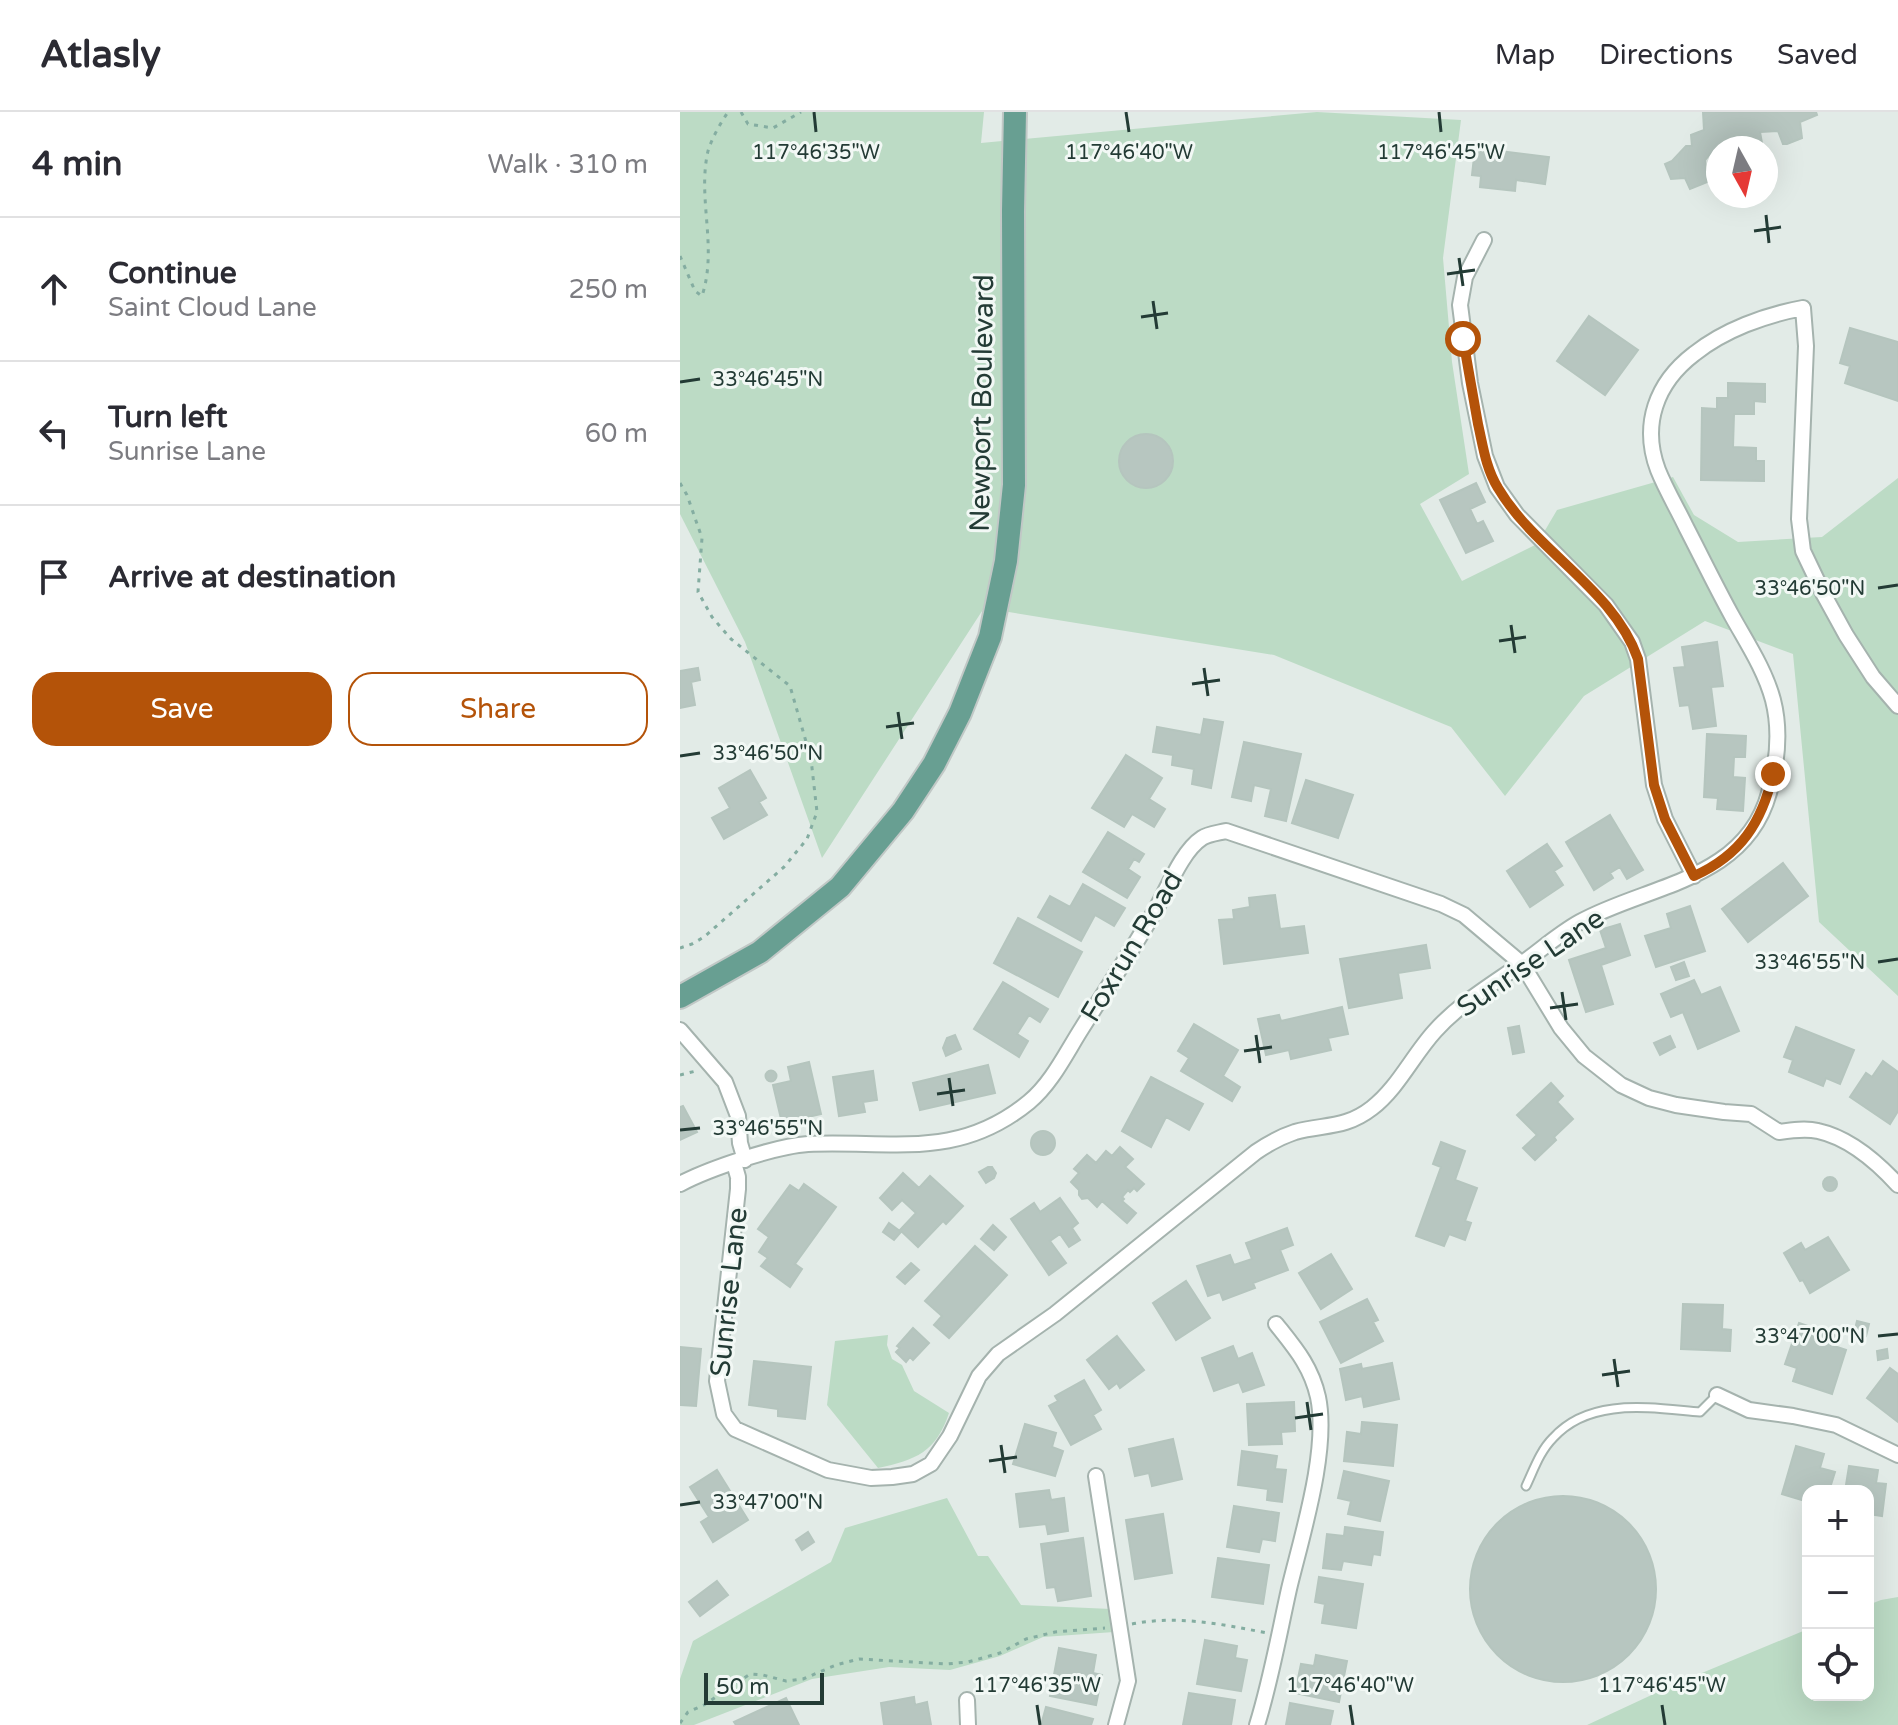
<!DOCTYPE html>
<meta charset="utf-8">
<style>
:root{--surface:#fff;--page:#f2f2f3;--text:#2b2b33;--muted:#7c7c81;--line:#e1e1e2;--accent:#b45309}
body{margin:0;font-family:"Varela Round",sans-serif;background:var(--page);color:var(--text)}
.controls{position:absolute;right:24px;bottom:24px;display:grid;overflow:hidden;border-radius:16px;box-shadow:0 8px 32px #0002}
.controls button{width:72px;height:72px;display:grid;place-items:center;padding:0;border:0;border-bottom:2px solid var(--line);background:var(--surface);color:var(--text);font:40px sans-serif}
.compass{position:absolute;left:1026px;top:24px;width:72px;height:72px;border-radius:50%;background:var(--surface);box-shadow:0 8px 32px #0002;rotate:172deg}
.scale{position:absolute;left:24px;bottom:20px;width:120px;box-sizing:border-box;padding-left:8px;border:4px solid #233b35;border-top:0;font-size:22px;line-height:28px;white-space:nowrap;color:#233b35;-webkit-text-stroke:6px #f2f8f5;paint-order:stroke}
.stop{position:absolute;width:24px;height:24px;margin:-18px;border:6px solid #b45309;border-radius:50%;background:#fff}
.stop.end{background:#b45309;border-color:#fff;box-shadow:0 2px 8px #0008}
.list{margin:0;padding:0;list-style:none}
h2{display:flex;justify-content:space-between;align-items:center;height:104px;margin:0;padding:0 32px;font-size:34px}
h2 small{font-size:26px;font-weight:400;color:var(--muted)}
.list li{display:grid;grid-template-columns:52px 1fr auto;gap:24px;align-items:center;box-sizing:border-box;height:144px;padding:0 32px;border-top:2px solid var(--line)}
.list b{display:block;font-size:30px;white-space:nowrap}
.list p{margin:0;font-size:26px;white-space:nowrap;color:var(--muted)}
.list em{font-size:26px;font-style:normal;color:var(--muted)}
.actions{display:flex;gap:16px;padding:24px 32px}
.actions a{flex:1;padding:18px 0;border:2px solid var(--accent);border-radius:24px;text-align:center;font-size:28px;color:var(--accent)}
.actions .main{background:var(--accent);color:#fff}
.icon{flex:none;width:44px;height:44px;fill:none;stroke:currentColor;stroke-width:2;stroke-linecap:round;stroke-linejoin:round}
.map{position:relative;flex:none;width:1218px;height:1613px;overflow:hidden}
header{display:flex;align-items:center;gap:48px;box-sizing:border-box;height:112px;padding:0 40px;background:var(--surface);border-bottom:2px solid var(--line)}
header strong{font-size:38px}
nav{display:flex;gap:44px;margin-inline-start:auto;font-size:28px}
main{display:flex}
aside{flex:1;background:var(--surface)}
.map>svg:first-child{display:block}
</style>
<header>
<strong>Atlasly</strong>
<nav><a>Map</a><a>Directions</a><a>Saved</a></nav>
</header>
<main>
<aside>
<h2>4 min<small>Walk · 310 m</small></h2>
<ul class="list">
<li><svg class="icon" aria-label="ahead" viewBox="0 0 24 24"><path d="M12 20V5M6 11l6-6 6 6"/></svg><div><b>Continue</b><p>Saint Cloud Lane</p></div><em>250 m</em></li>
<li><svg class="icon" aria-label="left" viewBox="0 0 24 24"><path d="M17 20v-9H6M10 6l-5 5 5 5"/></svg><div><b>Turn left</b><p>Sunrise Lane</p></div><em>60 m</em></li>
<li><svg class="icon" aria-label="arrive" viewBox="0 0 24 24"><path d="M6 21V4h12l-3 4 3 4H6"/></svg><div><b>Arrive at destination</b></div></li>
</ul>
<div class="actions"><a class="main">Save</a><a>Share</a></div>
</aside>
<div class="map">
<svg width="1218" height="1613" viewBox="0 0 1218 1613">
<rect width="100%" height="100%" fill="#e2ebe7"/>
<!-- green -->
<path fill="#bcdbc5" d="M0 0H304L301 31 637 0 781 8 763 146 772 250 789 362 740 392 782 469 857 432 877 398 993 365 1014 403 1058 430 1142 425 1218 366V884L1139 810 1113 542 1025 509 904 584 825 684 771 615 594 543 304 496 142 746 65 530 0 402Z
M208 1223 207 1233 212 1247 222 1253 234 1279 269 1301C256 1340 236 1348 198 1356L147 1293 155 1229Z
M267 1386 298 1444H308L341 1493 431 1497 434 1520 363 1525 320 1544 270 1558 209 1555 132 1567 14 1613H0V1567L13 1529 151 1450 165 1416Z
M1218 1485V1613H907L993 1573 1128 1517V1583H1188V1493L1201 1488Z"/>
<!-- building -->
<path fill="#b7c6c0" stroke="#b5c5be" stroke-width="2" d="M1023 0H1136L1137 3 1120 10 1122 26 1107 32H1103L1098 19 1080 20 1082 31 1071 36H1038V40L1030 42 1025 48 1027 70 1010 77 1005 66 991 67 985 52 992 49 1006 34H1012L1011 23 1024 18Z
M795 36 869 45 865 72 836 68 835 79 800 75 801 64 792 63Z
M909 204 958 238 925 283 877 249Z
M1170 216 1218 230V289L1165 271 1170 254 1160 251Z
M1048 271 1085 272V290L1074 289V302H1054L1053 335 1076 336V349H1084V369L1021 368 1022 296 1037 297V286H1048Z
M439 349a27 27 0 1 1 54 0a27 27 0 1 1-54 0Z
M796 371 805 390 790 397 797 412 803 409 813 429 786 441 760 388Z
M1037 530 1043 574 1031 575 1036 614 1013 617 1009 593 1000 594 994 556 1005 555 1002 535Z
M18 556 20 568 11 570 15 593 0 596V559Z
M524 607 543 610 531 676 512 672 514 657 492 653 493 643 473 640 477 615 521 623Z
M1027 622 1066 624 1065 645H1054L1053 665 1065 666 1063 699 1037 697 1038 686 1024 685Z
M564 630 621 642 606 709 585 704 591 677 574 673 571 689 552 685Z
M446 643 482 666 469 687 485 697 474 715 452 702 444 715 412 696Z
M70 658 86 686 79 690 87 703 44 727 32 706 50 696 39 676Z
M626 668 673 683 658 726 612 711Z
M930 703 963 758 947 767 940 755 930 761 933 766 914 778 886 730Z
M428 720 464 742 459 750 454 747 448 757 460 765 447 786 403 760Z
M867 732 882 754 874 759 883 773 850 795 827 759Z
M1103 751 1128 784 1068 830 1042 797Z
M403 772 445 796 434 814 415 803 401 829 358 805 370 784 390 795Z
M595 783 600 817 624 814 628 841 544 852 539 808 554 807 553 798 570 795 569 786Z
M1010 794 1025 839 976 855 965 824 991 816 987 802Z
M338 806 402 840 378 885 314 851Z
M940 812 950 843 921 853 933 892 906 900 889 848 926 836 920 818Z
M746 833 750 856 718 861 722 886 669 896 660 847Z
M1004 850 1009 864 996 868 991 855Z
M1014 868 1021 883 1040 875 1059 919 1018 937 1003 900 991 905 981 882Z
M323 870 368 897 360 910 349 903 337 922 348 929 339 945 294 917Z
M662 895 668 922 648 926 651 938 611 947 609 938 586 943 578 907 599 903 601 909Z
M514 912 558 938 543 964 560 975 552 989 501 959 509 946 498 939Z
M839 914 844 940 833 942 828 916Z
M1116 915 1174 938 1160 972 1146 966 1143 974 1109 960 1113 948 1104 945Z
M275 923 281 937 266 944 263 936 267 926Z
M990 924 995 935 980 943 974 931Z
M1203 949 1218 960V999L1210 1012 1170 985 1186 961 1192 965Z
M129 950 141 1002 102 1011 93 973 111 969 108 955Z
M308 953 315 981 240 998 233 971Z
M85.5 964a5.5 5.5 0 1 1 11 0a5.5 5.5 0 1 1-11 0Z
M193 959 197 988 183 990 185 1000 159 1004 153 965Z
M471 965 523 992 509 1018 486 1005 471 1035 442 1019Z
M871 971 883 984 877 990 893 1007 874 1025 876 1028 855 1048 843 1036 857 1023 837 1003Z
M3 994 17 1020 0 1028V995Z
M351 1031a12 12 0 1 1 24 0a12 12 0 1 1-24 0Z
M761 1030 785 1039 775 1068 797 1076 785 1109 791 1111 785 1128 769 1122 764 1134 736 1124 761 1055 753 1052Z
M440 1035 453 1047 445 1055 464 1072 457 1079 454 1076 450 1080 448 1078 442 1085 444 1087 442 1089 456 1101 447 1111 422 1089 417 1095 408 1086 402 1087 399 1083V1078L391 1070 399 1061 394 1057 407 1043 416 1051 426 1039 432 1044Z
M308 1055H312L316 1061 314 1066 306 1071 299 1060Z
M223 1061 239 1076 250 1064 283 1094 266 1112 263 1109 238 1135 220 1118 236 1101 222 1088 212 1098 200 1086Z
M1143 1072a7 7 0 1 1 14 0a7 7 0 1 1-14 0Z
M124 1072 156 1095 115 1152 122 1157 110 1175 81 1154 88 1146 79 1140 89 1125 78 1117 110 1073 119 1079Z
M380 1086 398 1111 392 1116 400 1128 389 1135 380 1122 370 1129 386 1151 369 1163 331 1107 354 1091 360 1100Z
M209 1111 221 1120 214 1128 203 1120Z
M313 1113 326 1125 314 1138 301 1127Z
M607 1116 613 1133 600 1138 608 1158 573 1171 575 1176 543 1188 540 1180 528 1184 517 1154 550 1143 554 1153 572 1147 566 1131Z
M1148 1125 1169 1158 1130 1181 1123 1168 1120 1169 1104 1141 1121 1131 1125 1138Z
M295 1134 327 1163 269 1226 254 1213 262 1204 245 1189Z
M651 1142 672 1177 641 1197 619 1161Z
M231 1151 239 1158 225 1172 217 1165Z
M506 1169 530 1206 496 1228 473 1191Z
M687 1187 698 1208 693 1210 703 1229 661 1251 640 1210Z
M1003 1192 1043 1193 1042 1217 1051 1218 1050 1239 1001 1237Z
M1177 1209 1189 1212 1186 1224 1174 1221Z
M1119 1211 1157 1224 1154 1234 1166 1238 1152 1282 1113 1269 1117 1256 1105 1252Z
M233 1216 249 1231 233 1248 230 1245 226 1250 216 1240 220 1236 217 1234Z
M437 1224 464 1258 440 1276 437 1271 429 1277 407 1248Z
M553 1234 558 1247 572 1241 584 1273 563 1280 559 1270 534 1279 522 1246Z
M0 1235 21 1237 16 1294 0 1293Z
M1207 1237 1208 1246 1198 1248 1197 1239Z
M74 1249 131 1255 125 1307 98 1304V1297L69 1293Z
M712 1251 719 1287 684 1295 682 1284 666 1288 660 1257 681 1252 682 1257Z
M1210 1256 1218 1262V1310L1187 1286Z
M404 1268 421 1298 413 1303 421 1317 391 1333 369 1294 378 1289 375 1284Z
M614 1290 615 1319 601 1320 602 1332 569 1333 567 1292Z
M682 1310 717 1313 713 1354 664 1349 667 1320 681 1322Z
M345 1312 376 1321 372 1335 383 1339 375 1364 333 1352Z
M493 1327 502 1367 472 1374 469 1361 455 1364 449 1337Z
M1116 1334 1144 1342 1140 1356 1155 1360 1149 1379H1128V1390L1102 1382Z
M562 1339 597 1344 595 1357 606 1358 602 1390 587 1388 588 1377 558 1373Z
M1169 1354 1198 1358 1196 1371 1206 1372 1202 1404 1188 1402V1379H1165Z
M37 1358 68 1408 33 1430 21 1410 29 1405 10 1375Z
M664 1359 709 1369 700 1409 668 1402 671 1389 658 1386Z
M369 1378 371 1388 384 1386 388 1419 368 1422 366 1412 340 1415 336 1382Z
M790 1477a93 93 0 1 1 186 0a93 93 0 1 1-186 0Z
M554 1394 599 1401 595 1429 582 1427 579 1440 547 1435Z
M483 1402 492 1461 455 1467 446 1408Z
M665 1415 703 1420 700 1443 693 1442 691 1453 663 1449 661 1458 643 1456 647 1422 664 1424Z
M128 1420 134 1430 122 1438 116 1428Z
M403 1426 411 1484 378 1489 375 1475 367 1476 361 1432Z
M538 1446 589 1453 583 1492 532 1485Z
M639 1465 683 1472 676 1516 642 1511 645 1492 635 1490Z
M37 1469 48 1483 20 1504 9 1490Z
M525 1528 557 1534 555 1546 567 1548 561 1579 517 1572Z
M379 1536 416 1543 413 1561 422 1563 416 1593 370 1584Z
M636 1543 667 1549 659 1590 615 1581 621 1552 634 1554Z
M509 1581 555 1588 551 1613H503Z
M234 1585 235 1593 247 1590 251 1613H204L201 1591Z
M106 1586 119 1613H56L54 1610Z
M610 1591 653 1599 650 1613H606Z
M366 1595 413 1607 411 1613H361Z"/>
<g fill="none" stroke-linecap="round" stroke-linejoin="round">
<!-- lane casing -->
<g stroke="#a5b3ae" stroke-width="11">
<path id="lane" d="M846 1374C854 1357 860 1339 873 1326 910 1285 970 1296 1020 1300L1037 1283"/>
</g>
<!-- street casing -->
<g stroke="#a5b3ae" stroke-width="18">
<path id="street" d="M804 128 785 165 780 193 790 271 805 344 817 375 837 403 926 493 952 530 958 547 974 673 985 707 1014 764
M0 918 45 970 58 1004 60 1031 65 1048
M54 1051 58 1065V1077L37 1269 44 1302 55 1317 148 1358 191 1366 212 1365 233 1362 251 1352 270 1324 299 1264 318 1242 375 1202 576 1040C589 1031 600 1025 615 1020 644 1012 665 1017 692 996 718 976 733 943 755 919 780 891 813 872 844 850 862 837 880 821 900 810 967 773 1065 769 1089 681 1097 652 1101 619 1093 588 1085 558 1067 531 1052 504 1036 475 1021 444 1006 415 997 396 986 378 978 358 961 313 976 271 1014 242 1044 218 1085 203 1123 196L1126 234 1119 407 1123 439 1144 483 1166 523 1193 565 1218 594
M0 1072C28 1057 96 1034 128 1032 211 1028 277 1049 349 990 372 971 386 941 402 916 427 876 453 837 476 797 488 776 502 739 522 726 528 722 538 721 546 719L761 792 784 803 842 852 881 916 904 944 941 973 969 986 996 993 1044 1000 1071 1002 1099 1020C1112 1018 1126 1016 1138 1019 1170 1026 1197 1050 1218 1073
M1037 1283 1069 1298 1113 1304 1156 1313 1218 1343
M416 1364 448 1569 436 1613
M287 1588 288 1613
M577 1613C591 1568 599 1522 609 1477 622 1423 649 1338 638 1285 631 1254 615 1236 596 1212"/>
</g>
<!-- primary casing -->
<g stroke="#c1c8c6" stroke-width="26">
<path id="primary" d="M0 885 80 840 160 775 223 699 254 652 280 601 310 525 326 449 334 373 333 99 335 0"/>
</g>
<!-- path -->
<path stroke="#84ada1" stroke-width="3" stroke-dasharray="4 6" stroke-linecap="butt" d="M61 0 68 12 93 16 121 0
M0 144 15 179 22 184C38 135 17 87 28 39 32 26 40 12 48 0
M0 371 7 383 22 426 18 480 32 505 51 527 110 574 131 647 137 700 127 727 104 755 24 825 12 832 0 836
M0 963 16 959
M452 1512C498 1503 541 1512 587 1521
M0 1611 8 1600 24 1593 70 1562 83 1563 106 1569 123 1567 156 1553 179 1547 266 1552 288 1550 320 1541 346 1527 375 1520 425 1516"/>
<!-- lane -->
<use href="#lane" stroke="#fff" stroke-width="7"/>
<!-- street -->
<use href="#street" stroke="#fff" stroke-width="14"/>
<!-- primary -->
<use href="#primary" stroke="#689f92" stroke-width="22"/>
</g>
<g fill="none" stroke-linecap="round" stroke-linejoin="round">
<!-- route -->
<path stroke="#b45309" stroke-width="10" d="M783 227C788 255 793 283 798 312 803 334 806 357 818 376 856 440 933 476 958 547L974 673 985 707 1014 764C1061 743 1082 710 1093 662"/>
</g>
<!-- ticks -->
<path fill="none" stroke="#233b35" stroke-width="3" d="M134 0 136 20M446 0 449 20M759 0 761 20M1086 103 1089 131M1074 119 1101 115M779 146 783 174M767 162 795 158M473 189 477 217M461 205 488 201M0 270 20 267M1198 476 1218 473M831 513 835 541M819 529 846 525M524 556 528 584M512 572 540 568M218 600 222 627M206 615 234 611M0 644 20 641M1198 850 1218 847M882 880 886 908M870 896 898 892M576 923 580 951M564 939 592 935M269 966 273 994M257 982 285 978M0 1018 20 1016M1198 1224 1218 1222M934 1247 938 1275M922 1263 950 1259M627 1290 631 1318M615 1306 643 1302M321 1333 325 1361M309 1349 337 1345M0 1393 20 1390M357 1593 360 1613M670 1593 673 1613M982 1593 985 1613"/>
<g text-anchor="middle" stroke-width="6" stroke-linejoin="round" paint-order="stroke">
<!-- street labels -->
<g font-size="28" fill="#233b35" stroke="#f2f8f5">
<text transform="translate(301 291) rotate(-89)" y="10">Newport Boulevard</text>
<text transform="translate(451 834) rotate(-59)" y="10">Foxrun Road</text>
<text transform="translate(850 850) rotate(-34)" y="10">Sunrise Lane</text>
<text transform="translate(48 1180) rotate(-84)" y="10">Sunrise Lane</text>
</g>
</g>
<g font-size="20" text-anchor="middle" fill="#233b35" stroke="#f2f8f5" stroke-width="6" stroke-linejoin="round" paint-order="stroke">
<text x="136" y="47">117°46'35"W</text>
<text x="449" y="47">117°46'40"W</text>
<text x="761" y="47">117°46'45"W</text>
<text x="88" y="274">33°46'45"N</text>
<text x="1130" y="483">33°46'50"N</text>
<text x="88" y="648">33°46'50"N</text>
<text x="1130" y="857">33°46'55"N</text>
<text x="88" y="1023">33°46'55"N</text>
<text x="1130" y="1231">33°47'00"N</text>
<text x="88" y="1397">33°47'00"N</text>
<text x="357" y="1580">117°46'35"W</text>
<text x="670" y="1580">117°46'40"W</text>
<text x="982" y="1580">117°46'45"W</text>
</g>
</svg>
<div class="controls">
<button>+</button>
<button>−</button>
<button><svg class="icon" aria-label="locate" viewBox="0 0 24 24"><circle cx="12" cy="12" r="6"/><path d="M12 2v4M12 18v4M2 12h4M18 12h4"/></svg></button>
</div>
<svg class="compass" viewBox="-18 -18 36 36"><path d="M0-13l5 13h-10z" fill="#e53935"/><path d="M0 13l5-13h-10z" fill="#7c7c81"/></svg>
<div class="scale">50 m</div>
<div class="stop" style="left:783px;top:227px"></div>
<div class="stop end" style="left:1093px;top:662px"></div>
</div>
</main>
